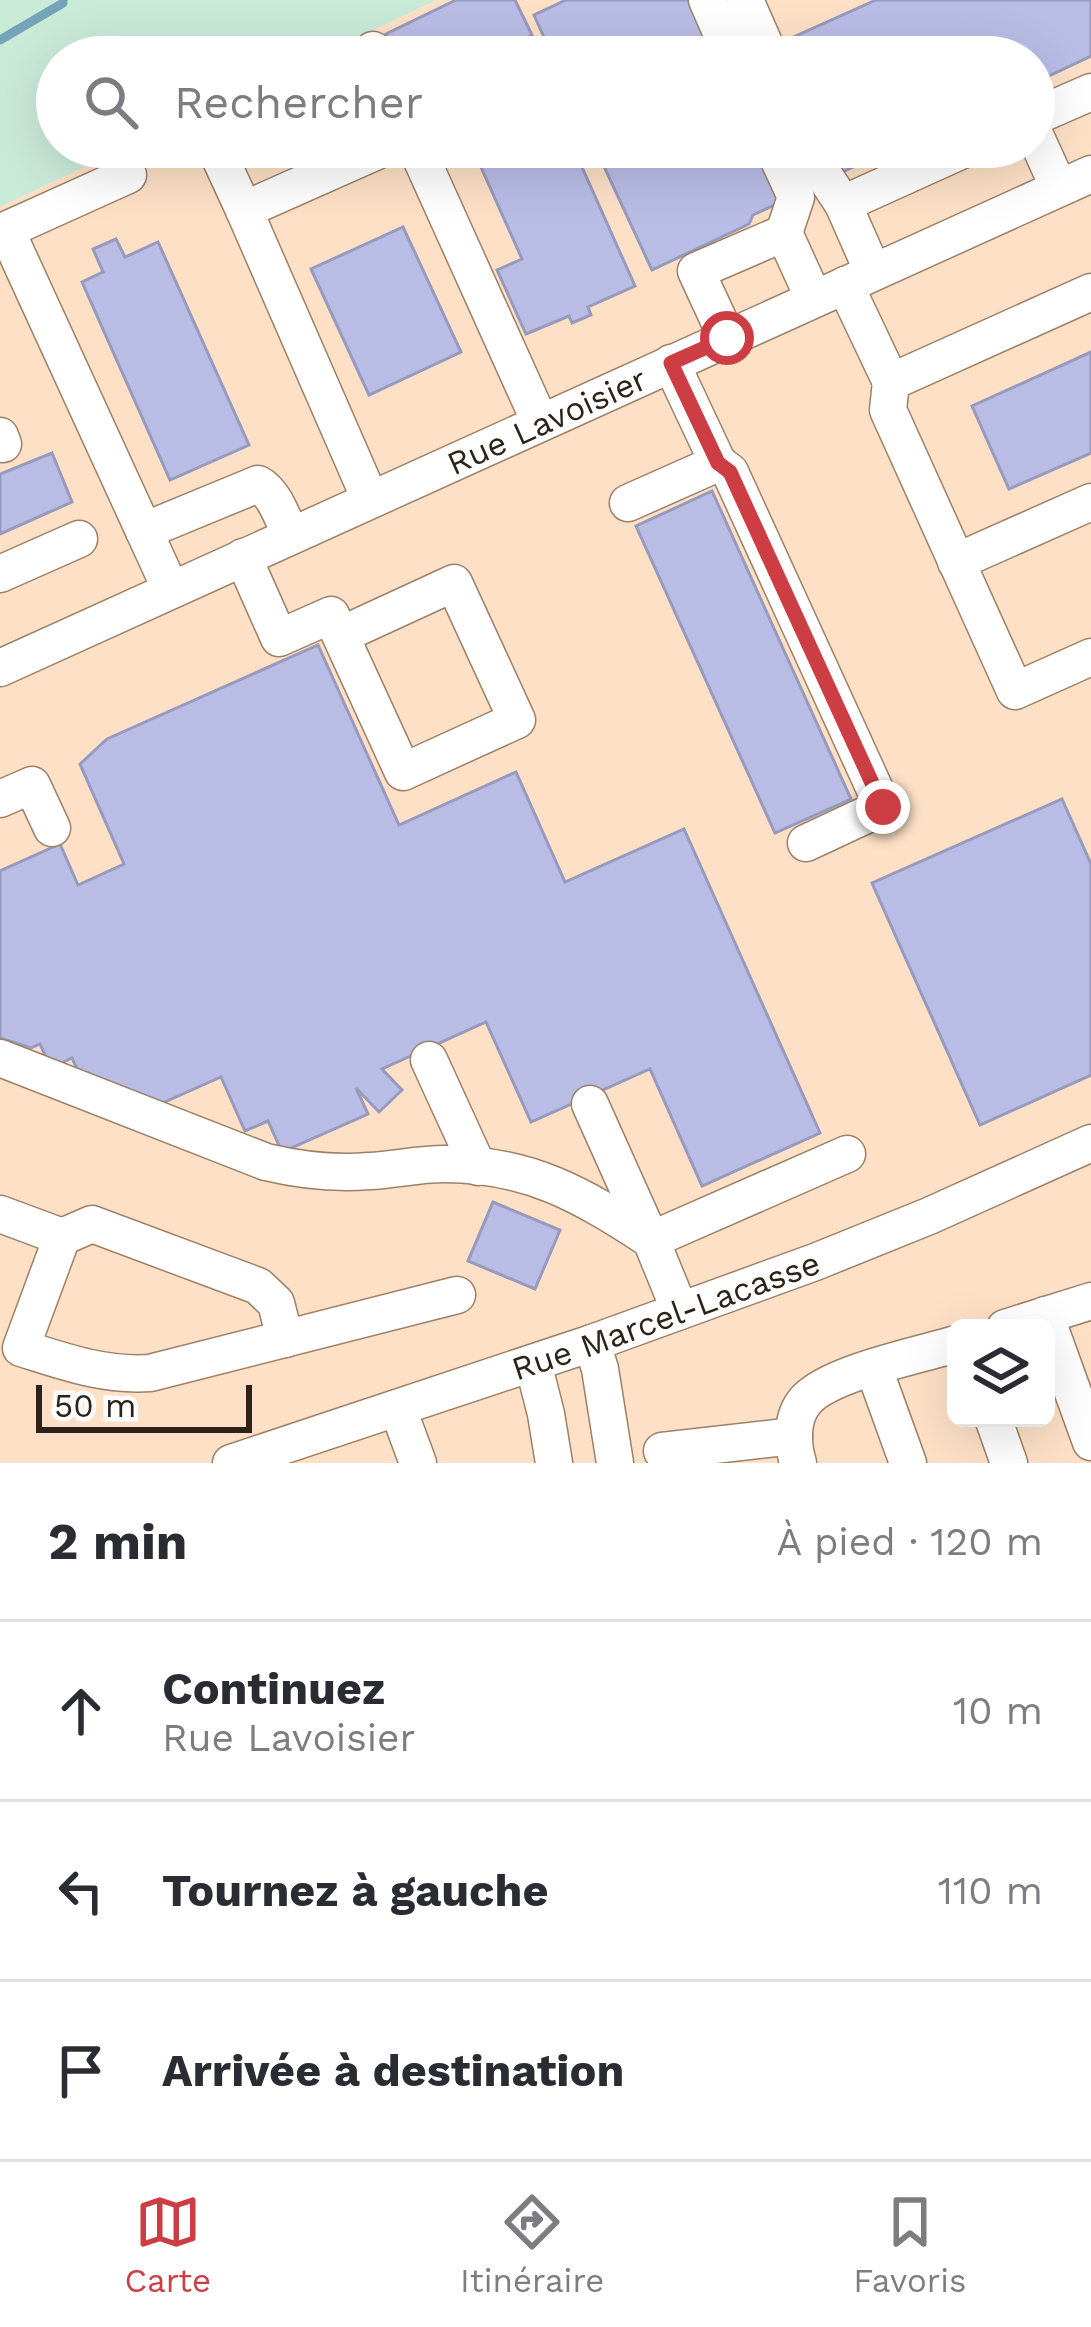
<!DOCTYPE html>
<html lang="fr">
<meta charset="utf-8">
<style>
:root{--surface:#fff;--page:#f7f7f7;--text:#2b2b33;--muted:#7c7c81;--line:#e1e1e2;--accent:#cc3d44}
body{margin:0;font-family:"Work Sans",sans-serif;background:var(--page);color:var(--text)}
.controls{position:absolute;right:36px;bottom:36px;display:grid;overflow:hidden;border-radius:18px;box-shadow:0 12px 48px #0002}
.controls button{width:108px;height:108px;display:grid;place-items:center;padding:0;border:0;border-bottom:3px solid var(--line);background:var(--surface);color:var(--text);font:60px sans-serif}
.scale{position:absolute;left:36px;bottom:30px;width:216px;box-sizing:border-box;padding-left:12px;border:6px solid #2d2217;border-top:0;font-size:33px;line-height:42px;white-space:nowrap;color:#2d2217;-webkit-text-stroke:9px #fcfcfc;paint-order:stroke}
.stop{position:absolute;width:36px;height:36px;margin:-27px;border:9px solid #cc3d44;border-radius:50%;background:#fff}
.stop.end{background:#cc3d44;border-color:#fff;box-shadow:0 3px 12px #0008}
.list{margin:0;padding:0;list-style:none}
h2{display:flex;justify-content:space-between;align-items:center;height:156px;margin:0;padding:0 48px;font-size:51px}
h2 small{font-size:39px;font-weight:400;color:var(--muted)}
.list li{display:grid;grid-template-columns:78px 1fr auto;gap:36px;align-items:center;box-sizing:border-box;height:180px;padding:0 48px;border-top:3px solid var(--line)}
.list b{display:block;font-size:45px;white-space:nowrap}
.list p{margin:0;font-size:39px;white-space:nowrap;color:var(--muted)}
.list em{font-size:39px;font-style:normal;color:var(--muted)}
.icon{flex:none;width:66px;height:66px;fill:none;stroke:currentColor;stroke-width:2;stroke-linecap:round;stroke-linejoin:round}
.map{position:relative;flex:none;width:1091px;height:1463px;overflow:hidden}
.search{position:absolute;background:var(--surface);box-shadow:0 12px 48px #0002;left:36px;right:36px;top:36px;height:132px;display:flex;align-items:center;gap:30px;box-sizing:border-box;padding:0 42px;border-radius:66px;color:var(--muted);font-size:45px}
.sheet{height:696px;background:var(--surface)}
nav{display:flex;justify-content:space-around;align-items:center;box-sizing:border-box;height:168px;border-top:3px solid var(--line);background:var(--surface);font-size:33px;color:var(--muted)}
nav a{display:grid;justify-items:center;gap:6px}
nav .on{color:var(--accent)}
.map>svg:first-child{display:block}
</style>
<div class="map">
<svg width="1091" height="1463" viewBox="0 0 1091 1463">
<rect width="100%" height="100%" fill="#fdebdb"/>
<!-- built -->
<path fill="#fde0c6" fill-rule="evenodd" d="M437 0H1091V1463H0V207L126 147H1034V57H317ZM956 1328H1046V1418H956Z"/>
<!-- green -->
<path fill="#caead8" d="M0 0H437L317 57H57V147H126L0 207Z"/>
<g fill="none" stroke-linecap="round" stroke-linejoin="round">
<!-- stream -->
<path stroke="#75a3b9" stroke-width="9" d="M0 40 63 3V0"/>
</g>
<!-- building -->
<path fill="#b9bde6" stroke="#979abc" stroke-width="3" d="M456 0H515L532 35 486 57H397L386 34Z
M566 0H693L719 57H553L534 15Z
M876 0H1091V56L1034 83V57H784L778 44Z
M472 147H573L635 286 588 307 591 315 572 323 569 316 526 334 497 270 522 259Z
M595 147H760L785 200 753 215 749 224 652 270Z
M824 147H896L836 175Z
M403 227 461 352 369 395 311 269Z
M116 239 125 257 158 242 249 445 170 480 82 282 103 272 93 249Z
M1091 352V453L1009 489 972 406Z
M52 453 72 502 0 534V474Z
M712 491 851 799 775 833 636 526Z
M318 645 399 825 516 772 565 882 684 829 820 1133 702 1186 650 1069 531 1122 486 1022 382 1069 402 1090 379 1112 356 1088 368 1114 282 1152 268 1121 245 1131 221 1077 149 1109 85 1087 72 1058 51 1068 40 1044 31 1048 0 1038V871L60 844 78 885 124 864 80 764 107 739Z
M1062 799 1091 864V1075L980 1125 872 883Z
M493 1202 560 1230 535 1289 468 1261Z"/>
<g fill="none" stroke-linecap="round" stroke-linejoin="round">
<!-- minor casing -->
<g stroke="#9c8167" stroke-width="39">
<g id="minor">
<path d="M707 0 732 57"/>
<path d="M745 0 770 57"/>
<path d="M373 50 376 57"/>
<path d="M1034 117 1091 92"/>
<path d="M1034 133 1059 188"/>
<path d="M215 147 244 210"/>
<path d="M416 147 540 422"/>
<path d="M773 147 796 197 784 233"/>
<path d="M810 147 818 166 843 204"/>
<path d="M128 175 6 230 144 531"/>
<path d="M873 272 843 204 969 147"/>
<path d="M845 285 891 382 1091 292"/>
<path d="M727 338 696 271 784 233 814 299"/>
<path d="M891 382 888 410 1015 691 1091 657"/>
<path d="M0 436 3 444"/>
<path d="M718 463 730 472 883 807 806 843"/>
<path d="M370 499 244 210 386 147"/>
<path d="M628 503 718 463 671 363"/>
<path d="M243 557 279 638 331 615 403 772 517 720 454 583 341 635"/>
<path d="M956 562 1091 502"/>
<path d="M0 574 79 539"/>
<path d="M171 590 144 531 258 484C275 493 282 518 291 535"/>
<path id="s1" d="M0 668 1091 174"/>
<path d="M0 799 32 785 52 828"/>
<path d="M0 1058 266 1162C300 1170 334 1174 369 1171 394 1170 418 1164 444 1164 530 1164 582 1195 651 1240"/>
<path d="M429 1060 478 1167"/>
<path d="M590 1104 651 1240"/>
<path d="M0 1214 62 1237 21 1348C65 1362 104 1376 150 1373L457 1295"/>
<path d="M62 1237 92 1224 258 1286 276 1303 285 1339"/>
<path d="M680 1311 651 1240 847 1154"/>
<path d="M1045 1315 1091 1442"/>
<path d="M1005 1328 1091 1301"/>
<path d="M592 1343 600 1369 615 1463"/>
<path d="M533 1363 546 1414 554 1463"/>
<path d="M874 1369 908 1463"/>
<path d="M398 1409 418 1463"/>
<path d="M993 1418 1009 1463"/>
<path d="M662 1451 794 1436"/>
<path id="s2" d="M231 1463 592 1343 815 1262 929 1216 1091 1143"/>
<path d="M798 1463C792 1443 791 1417 806 1400 830 1373 919 1355 956 1344"/>
</g>
</g>
<!-- minor -->
<use href="#minor" stroke="#fff" stroke-width="36"/>
</g>
<g fill="none" stroke-linecap="round" stroke-linejoin="round">
<!-- route -->
<path stroke="#cc3d44" stroke-width="15" d="M727 338 671 363 718 463 730 472 883 807"/>
</g>
<g text-anchor="middle" stroke-width="10" stroke-linejoin="round" paint-order="stroke">
<!-- street labels -->
<g font-size="33" fill="#2d2217" stroke="#fcfcfc">
<text dy="12" stroke="none"><textPath href="#s1" startOffset="600">Rue Lavoisier</textPath></text>
<text dy="12" stroke="none"><textPath href="#s2" startOffset="459">Rue Marcel-Lacasse</textPath></text>
</g>
</g>
</svg>
<div class="controls">
<button><svg class="icon" aria-label="layers" viewBox="0 0 24 24"><path d="M12 4l9 5-9 5-9-5zM3 14l9 5 9-5"/></svg></button>
</div>
<div class="scale">50 m</div>
<div class="stop" style="left:727px;top:338px"></div>
<div class="stop end" style="left:883px;top:807px"></div>
<div class="search"><svg class="icon" aria-label="search" viewBox="0 0 24 24"><circle cx="10" cy="10" r="6"/><path d="M15 15l6 6"/></svg>Rechercher</div>
</div>
<section class="sheet">
<h2>2 min<small>À pied · 120 m</small></h2>
<ul class="list">
<li><svg class="icon" aria-label="ahead" viewBox="0 0 24 24"><path d="M12 20V5M6 11l6-6 6 6"/></svg><div><b>Continuez</b><p>Rue Lavoisier</p></div><em>10 m</em></li>
<li><svg class="icon" aria-label="left" viewBox="0 0 24 24"><path d="M17 20v-9H6M10 6l-5 5 5 5"/></svg><div><b>Tournez à gauche</b></div><em>110 m</em></li>
<li><svg class="icon" aria-label="arrive" viewBox="0 0 24 24"><path d="M6 21V4h12l-3 4 3 4H6"/></svg><div><b>Arrivée à destination</b></div></li>
</ul>
</section>
<nav>
<a class="on"><svg class="icon" aria-label="map" viewBox="0 0 24 24"><path d="M3 6l6-2 6 2 6-2v14l-6 2-6-2-6 2zM9 4v14M15 6v14"/></svg>Carte</a>
<a><svg class="icon" aria-label="directions" viewBox="0 0 24 24"><path d="M12 3l9 9-9 9-9-9zM9 14v-3h6M13 9l2 2-2 2"/></svg>Itinéraire</a>
<a><svg class="icon" aria-label="saved" viewBox="0 0 24 24"><path d="M7 4h10v16l-5-4-5 4z"/></svg>Favoris</a>
</nav>
